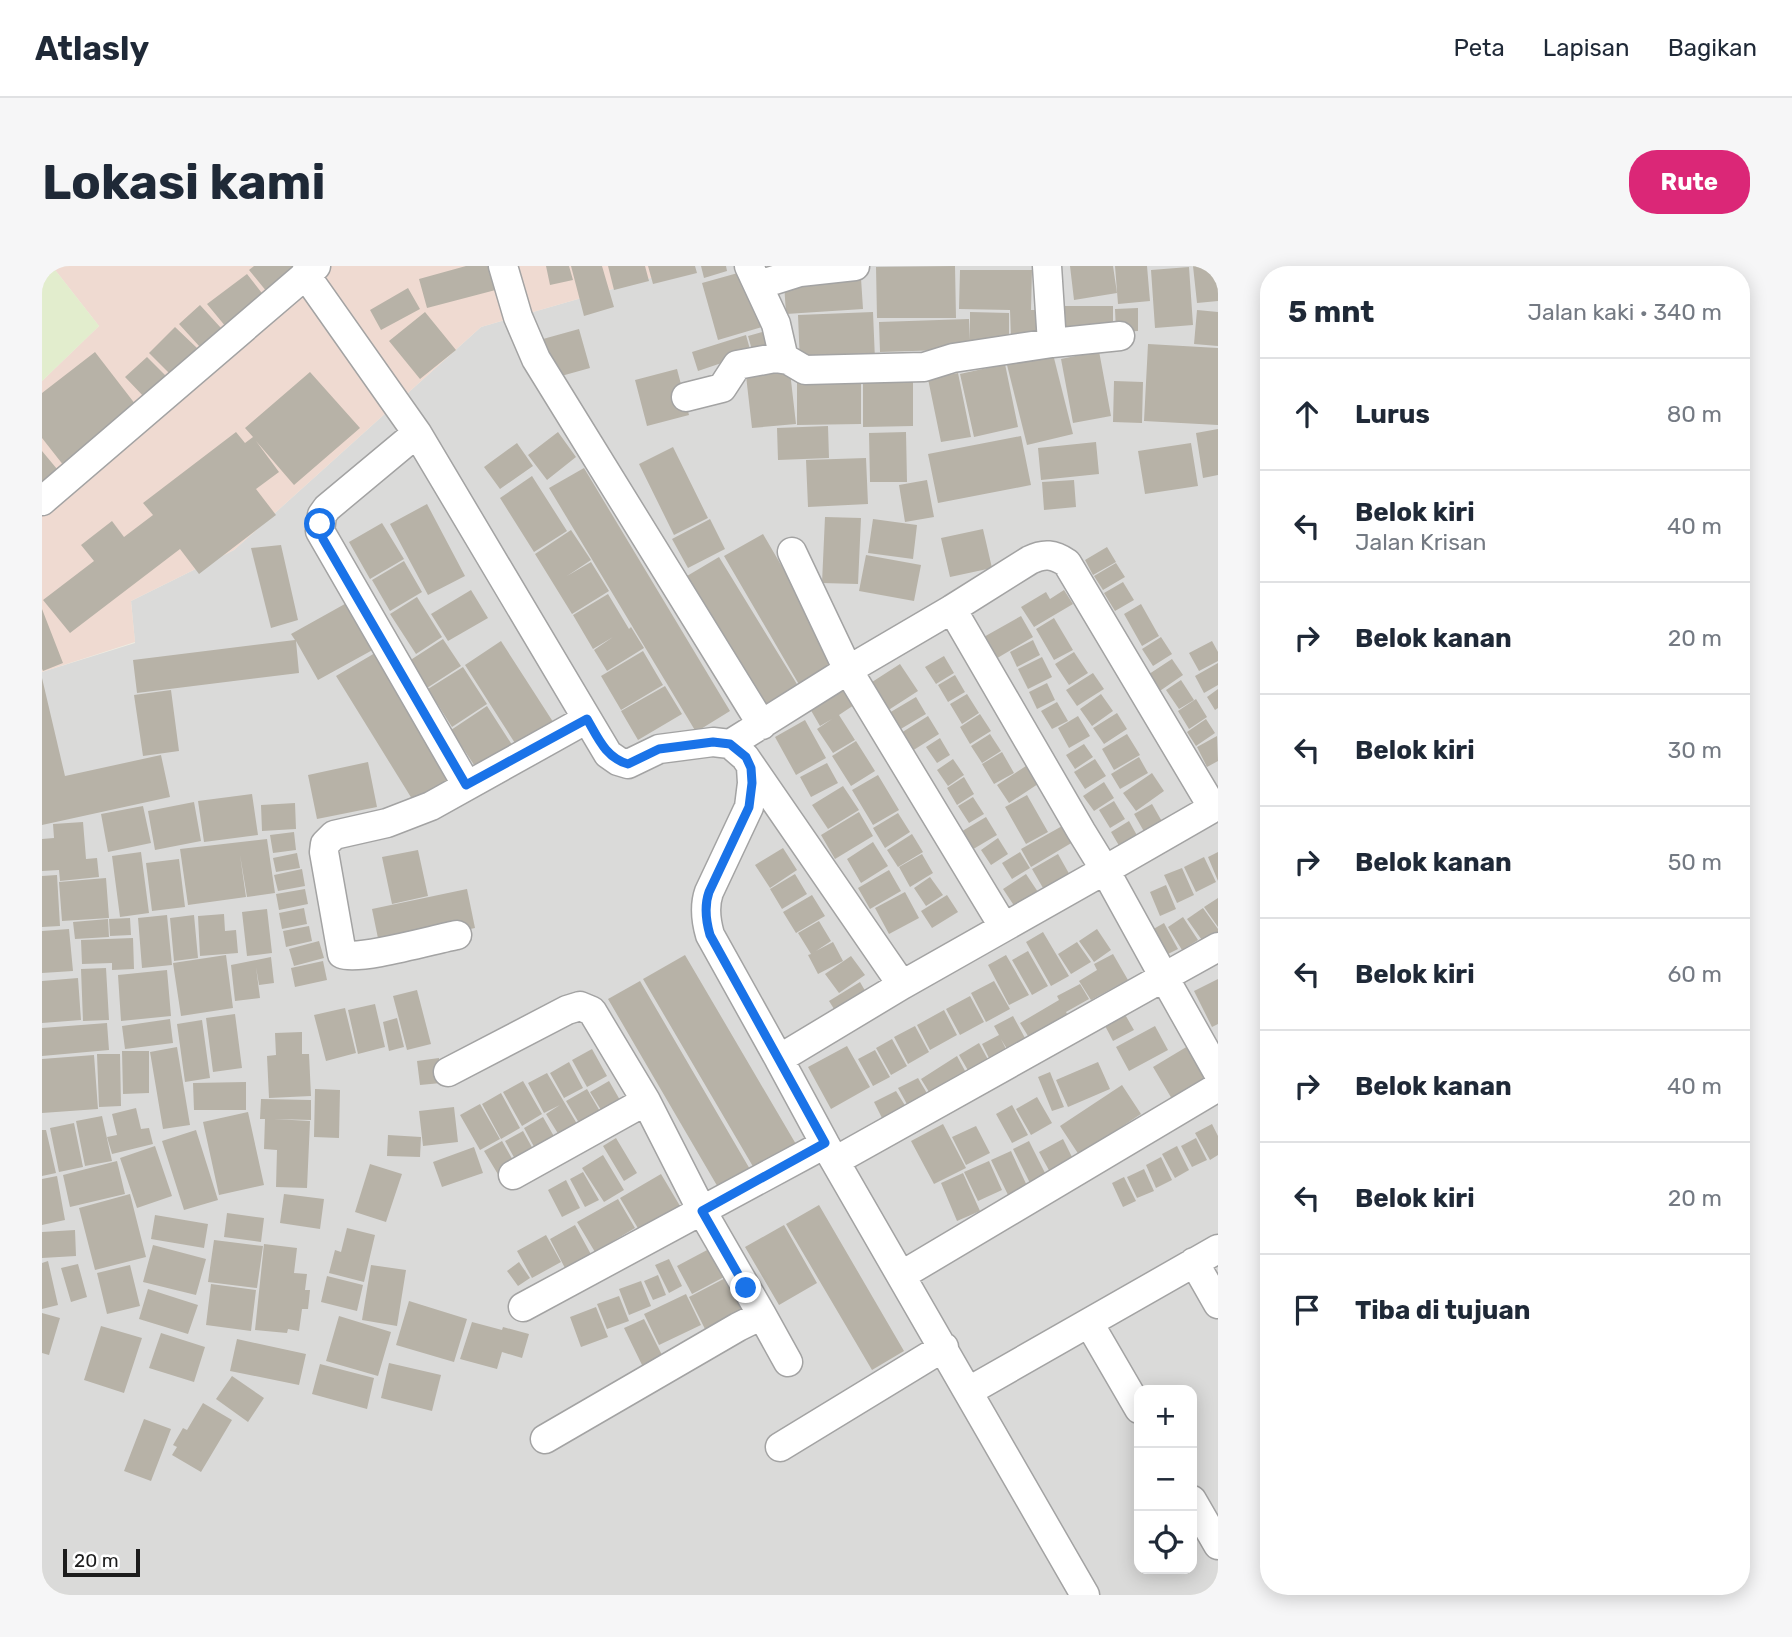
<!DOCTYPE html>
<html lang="id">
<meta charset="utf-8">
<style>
:root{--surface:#fff;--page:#f6f6f7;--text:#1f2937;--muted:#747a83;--line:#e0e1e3;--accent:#db2777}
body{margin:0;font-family:Rubik,sans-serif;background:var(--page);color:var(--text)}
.controls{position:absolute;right:21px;bottom:21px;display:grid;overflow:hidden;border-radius:14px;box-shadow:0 4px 18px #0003}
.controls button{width:63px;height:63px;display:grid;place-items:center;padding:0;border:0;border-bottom:2px solid var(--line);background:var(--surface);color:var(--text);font:35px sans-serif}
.scale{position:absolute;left:21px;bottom:18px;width:77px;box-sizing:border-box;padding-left:7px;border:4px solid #1c1c1c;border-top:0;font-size:19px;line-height:24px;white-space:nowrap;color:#1c1c1c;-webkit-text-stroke:5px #fff;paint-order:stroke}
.stop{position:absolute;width:21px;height:21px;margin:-16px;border:5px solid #1a73e8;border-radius:50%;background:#fff}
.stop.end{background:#1a73e8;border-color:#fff;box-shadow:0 2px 7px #0008}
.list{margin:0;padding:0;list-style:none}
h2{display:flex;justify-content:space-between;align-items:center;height:91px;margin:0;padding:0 28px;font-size:30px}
h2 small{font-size:23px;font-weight:400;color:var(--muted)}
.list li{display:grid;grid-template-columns:46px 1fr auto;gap:21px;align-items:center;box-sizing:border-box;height:112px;padding:0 28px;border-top:2px solid var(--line)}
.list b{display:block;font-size:26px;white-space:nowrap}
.list p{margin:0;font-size:23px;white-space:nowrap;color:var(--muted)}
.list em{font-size:23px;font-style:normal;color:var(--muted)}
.icon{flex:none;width:38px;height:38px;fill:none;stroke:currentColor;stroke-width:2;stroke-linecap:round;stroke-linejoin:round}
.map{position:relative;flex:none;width:1176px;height:1329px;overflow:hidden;border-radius:28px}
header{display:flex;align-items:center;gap:42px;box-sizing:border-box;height:98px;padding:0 35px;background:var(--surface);border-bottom:2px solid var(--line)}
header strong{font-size:33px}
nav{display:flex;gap:38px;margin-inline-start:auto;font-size:24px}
.intro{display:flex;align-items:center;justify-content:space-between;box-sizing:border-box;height:168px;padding:0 42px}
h1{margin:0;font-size:49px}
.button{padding:18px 32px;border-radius:28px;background:var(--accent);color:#fff;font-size:24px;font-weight:700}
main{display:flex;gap:42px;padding:0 42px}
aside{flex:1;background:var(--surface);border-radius:28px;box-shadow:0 4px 18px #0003}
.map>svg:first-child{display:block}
</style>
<header>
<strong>Atlasly</strong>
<nav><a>Peta</a><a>Lapisan</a><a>Bagikan</a></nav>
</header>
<div class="intro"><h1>Lokasi kami</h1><a class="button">Rute</a></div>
<main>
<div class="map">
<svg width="1176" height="1329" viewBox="0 0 1176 1329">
<rect width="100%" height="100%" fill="#eeede2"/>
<!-- residential -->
<path fill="#dadad9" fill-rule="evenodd" d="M650 0H1176V1329H0V406L93 377 89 335 192 284 439 61ZM1097 1124H1150V1303H1097Z"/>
<!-- commercial -->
<path fill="#efdad1" d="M10 0H650L439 61 192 284 89 335 93 376 0 406V115L57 60Z"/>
<!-- farmland -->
<path fill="#e2edcd" d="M0 0H10L57 60 0 115Z"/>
<!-- building -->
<path fill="#b7b2a7" d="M212 0H257L225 26 207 4Z
M424 0H460L465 21 385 42 377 13Z
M504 0H527L531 14 508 19Z
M529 0H560L572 41 542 50Z
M566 0H603L607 15 572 24Z
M606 0H653L655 7 611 18Z
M659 0H684L685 5 662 12Z
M913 0 914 52H835L834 1Z
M1028 0H1071L1075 27 1032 34Z
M1073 0H1105L1108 35 1076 38Z
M1151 0H1176V35L1155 37Z
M1147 1 1151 59 1113 62 1109 4Z
M918 4H990L989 44H1008V71L969 72 968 44 917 43Z
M703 5 720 61 676 74 660 17Z
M205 8 223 31 184 61 165 38Z
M819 12 821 43 744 48 742 17Z
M366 22 378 43 339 64 328 44Z
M158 39 179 62 158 81 137 58Z
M1010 40H1071V68H1010Z
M1096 42V65L1074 66 1073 43Z
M1155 44 1176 46V80L1152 78Z
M383 46 414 84 378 113 347 75Z
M831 46 833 94 758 98 756 49Z
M928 46 967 47V82L838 86 837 56 927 53 928 74Z
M133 61 155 82 129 109 107 87Z
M537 63 548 102 512 112 501 73Z
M731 63 737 84 712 91 706 70Z
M704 69 709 87 656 105 650 86Z
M1106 78 1176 82V159L1102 155Z
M1057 85 1069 150 1031 157 1019 93Z
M53 86 97 143 22 200 0 172V127Z
M1011 88 1031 168 985 179 965 99Z
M105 91 126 112 104 133 83 111Z
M747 97 754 158 710 162 703 101Z
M963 98 976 161 932 171 918 108Z
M635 103 647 149 605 160 593 114Z
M268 106 318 162 252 219 214 175 237 206 214 223 234 249 157 308 138 283 28 367 1 334 52 295 39 279 70 255 82 271 111 249 101 237 194 166 203 177 211 171 203 162Z
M755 107H819V158L755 159Z
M916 107 929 171 899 176 886 113Z
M821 109H871V160L821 161Z
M1072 115 1101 116 1100 157 1071 156Z
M786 160 787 192 736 194 735 162Z
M1176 163V209L1161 212 1154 167Z
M516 166 534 191 505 214 486 189Z
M864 166 865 216H828L827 167Z
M979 170 989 219 896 237 886 188Z
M1054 176 1057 208 999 214 996 182Z
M475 177 491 200 458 223 442 201Z
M1149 177 1156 220 1103 228 1096 185Z
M631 181 666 252 632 269 597 198Z
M0 185 20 209 0 225Z
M824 192 826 238 766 241 764 194Z
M542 202 688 445 654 466 507 222Z
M490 210 525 265 492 286 458 232Z
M885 214 892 251 863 256 857 219Z
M1032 214 1034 241 1002 244 1000 216Z
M385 238 423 310 386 329 348 258Z
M783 251 819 252 816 318 780 317Z
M668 253 683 283 646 302 630 273Z
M831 253 875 259 871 293 826 287Z
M340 257 362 293 328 313 307 276Z
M941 263 950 302 908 311 899 272Z
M529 264 549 294 525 310 549 296 567 325 530 348 493 288Z
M721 268 801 405 762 427 682 290Z
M239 279 256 354 229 362 209 282Z
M1065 281 1074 296 1051 309 1043 294Z
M824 289 879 299 872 335 817 325Z
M677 291 761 428 729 448 645 310Z
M362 295 380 326 348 345 330 314Z
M1074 297 1083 311 1061 324 1052 310Z
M1081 316 1092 334 1073 345 1062 327Z
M429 324 446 352 406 375 389 348Z
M1022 324 1031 338 992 361 979 341 1004 326 1008 333Z
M566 328 587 363 589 361 602 382 565 405 552 384 571 371 551 383 531 349Z
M375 331 400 371 374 388 348 348Z
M310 334 336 381 276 414 254 375 257 407 95 427 91 394 253 374 249 368Z
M1099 338 1117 370 1100 380 1082 348Z
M0 343 21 397 1 405 0 403Z
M979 350 991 371 952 394 940 372Z
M1012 352 1031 384 1012 394 994 363Z
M1119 371 1130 388 1111 400 1100 383Z
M401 373 419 400 385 422 367 395Z
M991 374 998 389 975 401 968 386Z
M459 375 515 462 478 485 423 399Z
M1170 375 1176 386V395L1157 405 1147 387Z
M601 385 621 419 579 444 559 410Z
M1032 386 1046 407 1027 419 1013 398Z
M333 387 414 517 375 541 294 410Z
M902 390 912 407 894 418 883 401Z
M1000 391 1010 411 986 423 976 403Z
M1130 393 1141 409 1112 429 1101 412Z
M1176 397V419L1162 427 1153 410Z
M858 398 876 425 845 445 827 418Z
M421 401 445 438 410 461 386 423Z
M1051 407 1062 423 1035 440 1024 424Z
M913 409 923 426 906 436 896 419Z
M0 412 23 510 119 489 128 531 0 559Z
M1139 414 1152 434 1137 443 1124 424Z
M1005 417 1013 434 995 443 987 426Z
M623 420 640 448 596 474 579 445Z
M802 421 812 439 797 449 813 474 791 487 775 463 790 453 778 460 767 441Z
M1176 423V442L1173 444 1165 431Z
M129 424 137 485 101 490 92 429Z
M925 428 937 447 920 458 908 438Z
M1059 428 1071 445 1050 460 1038 443Z
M874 431 884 448 857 464 847 447Z
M1154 433 1165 451 1147 463 1136 445Z
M1015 436 1026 455 1010 463 999 445Z
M445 440 474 485 438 508 409 464Z
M1075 447 1085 463 1062 478 1051 462Z
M938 448 949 465 928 478 918 461Z
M886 450 897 468 870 485 859 467Z
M1036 450 1048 470 1027 482 1016 462Z
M1164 453 1173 467 1154 480 1145 466Z
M763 454 784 492 754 509 733 471Z
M948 468 959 485 940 497 929 480Z
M1085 468 1098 489 1072 504 1060 483Z
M1175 470 1176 495 1165 501 1155 481Z
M898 472 908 489 895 497 884 481Z
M814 475 833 505 809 520 790 490Z
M1042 478 1051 491 1033 503 1024 489Z
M960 486 972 507 952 518 940 498Z
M1097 491 1106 507 1078 523 1069 508Z
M911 493 922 509 906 520 895 504Z
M1053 493 1064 510 1043 523 1032 506Z
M326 496 335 541 275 553 266 509Z
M785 497 796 517 769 531 758 511Z
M984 500 996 518 967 537 955 519Z
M1110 507 1122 525 1094 545 1081 527Z
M836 509 857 544 831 559 810 524Z
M922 511 932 528 915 539 905 522Z
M1062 516 1072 532 1052 545 1041 530Z
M801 520 817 544 786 563 770 539Z
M210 528 216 569 162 576 156 535Z
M985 529 1006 566 984 578 963 541Z
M931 531 942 548 927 557 916 540Z
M1072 535 1083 553 1068 562 1057 544Z
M152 536 159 575 113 584 106 545Z
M253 537 254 563 220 565 219 539Z
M1110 538 1126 566 1108 576 1092 548Z
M101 540 109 577 66 586 59 548Z
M817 546 831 570 793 593 779 569Z
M856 547 868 566 843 582 831 562Z
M944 551 955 569 928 585 917 567Z
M1087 555 1097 573 1079 583 1069 566Z
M41 556 44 593 55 592 57 611 18 615 17 604 0 605V573L12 572 11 558Z
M1022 559 1031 576 989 601 979 583Z
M252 566 254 584 231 587 228 569Z
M870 568 881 586 856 601 845 584Z
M956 572 966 588 949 599 939 584Z
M225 573 233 627 205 631 198 589 204 631 146 639 138 583Z
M831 576 846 600 819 617 805 593Z
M741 582 755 604 728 622 713 599Z
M376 584 386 630 350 638 340 591Z
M99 586 107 647 78 651 70 590Z
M978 586 988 602 970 613 960 597Z
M1176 586V615L1166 591Z
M255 587 258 602 234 606 231 592Z
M880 588 891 607 868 621 857 601Z
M1016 588 1034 620 1008 634 990 603Z
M1162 591 1174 616 1154 626 1142 601Z
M137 593 143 641 110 645 104 597Z
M1140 602 1152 629 1135 637 1122 609Z
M260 603 263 620 236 625 232 609Z
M847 604 859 625 828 643 816 622Z
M753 608 765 628 740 643 728 623Z
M984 608 996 626 973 641 961 623Z
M15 609 18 660 0 661V610Z
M888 611 901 629 884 640 872 622Z
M64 612 67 652 20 655 17 616Z
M1124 619 1134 643 1118 650 1108 626Z
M263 623 266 638 237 644 234 628Z
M425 623 433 662 338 682 330 643Z
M863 626 877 652 847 668 833 642Z
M770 629 783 650 754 667 741 646Z
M905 629 916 646 890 662 879 645Z
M1176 632V661L1162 641Z
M262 642 265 658 240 663 237 647Z
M1161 642 1176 663V667L1162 677 1145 653Z
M225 643 230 687 205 690 200 646Z
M182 648 183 665 194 664 196 687 158 690 156 650Z
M125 649 130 699 100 702 96 652Z
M152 649 156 692 132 695 128 652Z
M1141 651 1156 674 1140 684 1126 661Z
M88 652 89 669 68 670 67 653Z
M66 653 67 671 33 673 31 656Z
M777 655 789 675 774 685 791 676 801 695 776 708 766 689 769 688 756 667Z
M1122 657 1136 683 1122 690 1108 665Z
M267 660 270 675 244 681 241 665Z
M27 663 31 705 0 707V665Z
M1055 663 1069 684 1052 696 1037 675Z
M1001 666 1027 710 1009 720 984 676Z
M91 672 92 703 70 704V697L40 698 39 674Z
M277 675 282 692 252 700 247 683Z
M1035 676 1049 696 1029 708 1016 688Z
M986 685 1006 720 990 729 970 694Z
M1071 688 1086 714 1049 734 1037 715 1055 704 1052 698Z
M184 689 191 742 139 750 131 697Z
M643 689 758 885 716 909 601 713Z
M964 689 987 729 967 739 946 699Z
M809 690 823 709 797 727 783 708Z
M229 691 232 717 217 719 214 701 218 732 193 735 189 699Z
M281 695 285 714 253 721 249 702Z
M64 702 67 754 41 755 39 703Z
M125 704 129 750 79 755 76 709Z
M36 712 39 754 0 757V715Z
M1176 713V758L1170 761 1152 725Z
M598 715 709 905 677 923 566 733Z
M952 715 968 743 944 756 929 727Z
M818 716 829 735 799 754 787 735Z
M1038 718 1047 733 1024 746 1029 755 991 778 978 757 1017 734 1015 730Z
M375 724 389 778 365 784 351 730Z
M928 730 942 756 918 769 904 743Z
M333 738 343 781 316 788 306 744Z
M303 742 314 787 284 795 272 749Z
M902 744 915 769 888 784 875 759Z
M1081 745 1092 764 1071 775 1061 756Z
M193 748 200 802 171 806 164 752Z
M971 750 989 783 971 793 959 773 968 791 951 800 940 778 957 769 952 760Z
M355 752 362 781 347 785 341 756Z
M128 753 131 777 83 783 80 760Z
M160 754 168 812 143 816 135 758Z
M65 757 67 784 0 790V762Z
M873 760 887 786 866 798 852 771Z
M1113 760 1126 784 1087 805 1074 781Z
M260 766V788H267L269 830 227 832 225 790 234 789 233 767Z
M850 773 865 800 849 809 834 782Z
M937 777 950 801 931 813 917 789Z
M805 780 828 821 789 843 766 801Z
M1146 780 1168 816 1133 838 1111 801Z
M135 781 148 859 121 863 108 786Z
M550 783 565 810 545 821 530 794Z
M833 784 848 811 831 820 816 793Z
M80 785H107V827L81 828Z
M55 788H78L79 840 57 841Z
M52 789 56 843 0 847V793Z
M915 790 929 816 892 834 879 813Z
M397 792 399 817 378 819 375 795Z
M527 796 541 822 522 832 508 807Z
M1056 796 1068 823 1026 841 1014 814Z
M1008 806 1022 841 1010 845 996 811Z
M505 807 541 868 523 879 504 848 518 839 502 847 486 817Z
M876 812 886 829 866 840 856 822Z
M481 815 500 848 480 860 461 826Z
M567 815 582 841 564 852 548 826Z
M204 816V844H152L151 817Z
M1080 819 1099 848 1037 889 1018 860Z
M273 823 298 824 297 872 272 871Z
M545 823 563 854 543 867 524 835Z
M854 825 864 841 841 854 832 836Z
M459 827 478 862 459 873 440 838Z
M995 831 1010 857 989 869 974 843Z
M219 833 269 834V854L232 853 268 855 265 922 234 921 235 884 222 883 223 853H218Z
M438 838 458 873 438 884 418 849Z
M970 839 986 869 970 877 954 848Z
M412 841 416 876 381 880 377 845Z
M94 842 99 863 107 862 111 878 70 888 65 871 75 869 70 848Z
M206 846 222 919 177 929 161 856Z
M60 850 70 895 43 900 34 855Z
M501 851 518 881 498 892 482 862Z
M32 857 41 901 17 906 8 862Z
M901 858 924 902 892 918 869 875Z
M1170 858 1176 870V889L1168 894 1153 867Z
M934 860 948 887 924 899 910 871Z
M0 864H4L14 907 0 910Z
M154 864 176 934 142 944 120 875Z
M481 865 497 894 479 904 463 875Z
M346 869 379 871 378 891 345 890Z
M574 872 595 907 582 915 561 880Z
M1154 872 1165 894 1150 901 1139 880Z
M1021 873 1032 895 1009 908 997 886Z
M460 875 477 905 460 915 442 885Z
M987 875 1006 913 990 921 971 883Z
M113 880 130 930 95 942 78 892Z
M1135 880 1147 904 1133 912 1120 888Z
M432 881 441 907 400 921 391 896Z
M969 885 986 922 967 931 949 894Z
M561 889 582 924 562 936 540 902Z
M1119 891 1130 914 1114 922 1104 899Z
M75 895 83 928 28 941 21 909Z
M947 895 960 924 936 935 922 906Z
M328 898 360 908 344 956 313 946Z
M1102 903 1112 925 1095 932 1085 911Z
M541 906 557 934 543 941 528 913Z
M921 907 938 945 915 955 899 917Z
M619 908 638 940 597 964 578 932Z
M15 910 23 954 0 959V913Z
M1082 911 1094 935 1081 941 1070 917Z
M524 914 538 942 520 951 506 924Z
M88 928 104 991 53 1004 37 942Z
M242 928 282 933 278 963 238 957Z
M576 933 593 962 553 986 535 956Z
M777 939 862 1085 830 1104 744 958Z
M185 947 222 952 219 976 182 971Z
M113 949 166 958 162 982 109 973Z
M533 959 551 992 525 1006 508 973Z
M742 959 775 1017 737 1039 703 981Z
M305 962 333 969 322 1016 287 1007 293 984 299 986Z
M33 964 34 990 0 992V966Z
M504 969 519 996 490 1012 475 985Z
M172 974 221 980 215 1022 166 1016Z
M222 978 255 982 252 1007 265 1008 263 1024H268L266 1043H260L257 1065 246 1063 245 1067 213 1064Z
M111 979 164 993 154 1029 101 1016Z
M667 983 682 1011 650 1028 635 1000Z
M627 993 640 1020 627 1027 613 999Z
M6 995 16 1039 0 1043V997Z
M477 996 488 1012 476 1020 465 1005Z
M36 998 45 1031 29 1036 19 1002Z
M88 999 98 1040 65 1048 55 1007Z
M329 999 364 1004 355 1060 320 1054Z
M693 1007 713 1045 666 1069 647 1031Z
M616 1009 624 1029 611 1034 602 1015Z
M285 1010 321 1019 315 1045 279 1036Z
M599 1015 609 1040 587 1049 577 1023Z
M169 1018 214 1024 209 1065 164 1059Z
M106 1023 156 1039 146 1068 97 1053Z
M644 1028 659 1059 617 1079 602 1048Z
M577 1030 587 1055 565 1063 555 1038Z
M367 1035 425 1053 412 1096 354 1079Z
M554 1041 566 1071 539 1081 528 1051Z
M0 1047 18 1052 7 1089 0 1087Z
M297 1050 349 1066 336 1110 284 1095Z
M602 1053 621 1091 601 1101 582 1062Z
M430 1056 460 1064 461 1061 487 1068 480 1092 460 1086 455 1103 418 1093Z
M59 1060 100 1072 82 1127 42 1114Z
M119 1067 163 1081 152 1116 107 1102Z
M195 1073 264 1088 257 1119 188 1105Z
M347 1097 399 1109 390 1145 339 1132Z
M278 1098 332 1112 325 1143 270 1128Z
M190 1110 222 1132 206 1156 174 1133Z
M161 1137 190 1154 159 1206 130 1189 135 1181 131 1179 141 1162 145 1164Z
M102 1153 129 1163 109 1215 82 1205Z"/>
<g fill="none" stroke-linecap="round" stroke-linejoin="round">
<!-- minor casing -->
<g stroke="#a3a3a3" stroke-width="31">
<path id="minor" d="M461 0 476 51 494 93 720 459
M707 0 734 58 742 93
M1005 0 1010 77
M263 8 375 167 566 488 576 495 586 498 617 483 671 476 688 478
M717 19 758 6 813 0
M644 131 680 122 695 99 733 92 746 94 763 104 882 101 911 92 1010 77 1078 70
M375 167 285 242 280 249 278 265 424 518
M0 235 274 0
M750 286 806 404 688 478 703 491 860 719
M910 343 1039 565 1063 604 860 719 737 793 783 878 1043 1329
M709 501 710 517 707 541 667 626C662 640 664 655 668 669L737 793
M961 660 806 404 910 343 988 294C1002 287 1012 288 1025 297L1171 542
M415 669C393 673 317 695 300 688L282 586 283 578 292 569 345 557 389 540 545 453
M1176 681 1122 711 1176 807
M406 806 525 744 538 740 550 745 604 835 660 945 720 1049 696 1061 503 1173
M793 895 1122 711 1063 604 1176 539
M471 909 604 835
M1152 996 1176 1038
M860 1009 1176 821
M481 1041 783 878
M720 1049 746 1096
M1047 1057 1097 1143
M927 1125 1176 983
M738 1181 902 1081
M1150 1234 1176 1279"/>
</g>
<!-- minor -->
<use href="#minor" stroke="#fff" stroke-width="28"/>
</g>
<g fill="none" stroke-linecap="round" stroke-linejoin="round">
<!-- route -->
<path stroke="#1a73e8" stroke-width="9" d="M278 258 281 273 424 519 545 453C556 472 564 492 586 498L617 483 671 476 688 478 704 491 709 502 710 517 707 541 667 626C662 640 664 655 668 669L783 877 660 945 704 1022"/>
</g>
</svg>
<div class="controls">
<button>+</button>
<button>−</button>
<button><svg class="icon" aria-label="locate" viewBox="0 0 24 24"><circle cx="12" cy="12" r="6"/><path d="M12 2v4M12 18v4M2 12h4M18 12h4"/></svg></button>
</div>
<div class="scale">20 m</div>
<div class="stop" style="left:278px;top:258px"></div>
<div class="stop end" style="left:704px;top:1022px"></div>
</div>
<aside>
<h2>5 mnt<small>Jalan kaki · 340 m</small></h2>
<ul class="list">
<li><svg class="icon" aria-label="ahead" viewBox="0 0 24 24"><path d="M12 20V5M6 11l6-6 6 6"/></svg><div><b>Lurus</b></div><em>80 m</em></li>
<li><svg class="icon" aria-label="left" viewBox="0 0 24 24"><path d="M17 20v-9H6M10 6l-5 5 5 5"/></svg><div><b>Belok kiri</b><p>Jalan Krisan</p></div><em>40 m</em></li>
<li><svg class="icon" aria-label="right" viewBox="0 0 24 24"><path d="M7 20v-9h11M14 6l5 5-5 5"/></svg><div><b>Belok kanan</b></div><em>20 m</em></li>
<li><svg class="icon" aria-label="left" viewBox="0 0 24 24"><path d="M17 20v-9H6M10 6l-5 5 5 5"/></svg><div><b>Belok kiri</b></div><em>30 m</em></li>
<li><svg class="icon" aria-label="right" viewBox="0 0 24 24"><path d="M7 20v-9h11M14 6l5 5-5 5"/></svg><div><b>Belok kanan</b></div><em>50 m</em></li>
<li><svg class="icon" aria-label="left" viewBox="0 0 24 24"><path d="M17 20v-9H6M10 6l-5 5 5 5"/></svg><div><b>Belok kiri</b></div><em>60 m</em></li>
<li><svg class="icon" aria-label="right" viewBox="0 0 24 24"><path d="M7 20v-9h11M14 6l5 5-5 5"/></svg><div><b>Belok kanan</b></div><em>40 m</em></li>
<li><svg class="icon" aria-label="left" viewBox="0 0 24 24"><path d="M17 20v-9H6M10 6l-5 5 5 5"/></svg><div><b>Belok kiri</b></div><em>20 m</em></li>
<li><svg class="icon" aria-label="arrive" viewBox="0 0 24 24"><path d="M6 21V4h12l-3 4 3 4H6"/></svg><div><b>Tiba di tujuan</b></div></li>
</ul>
</aside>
</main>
